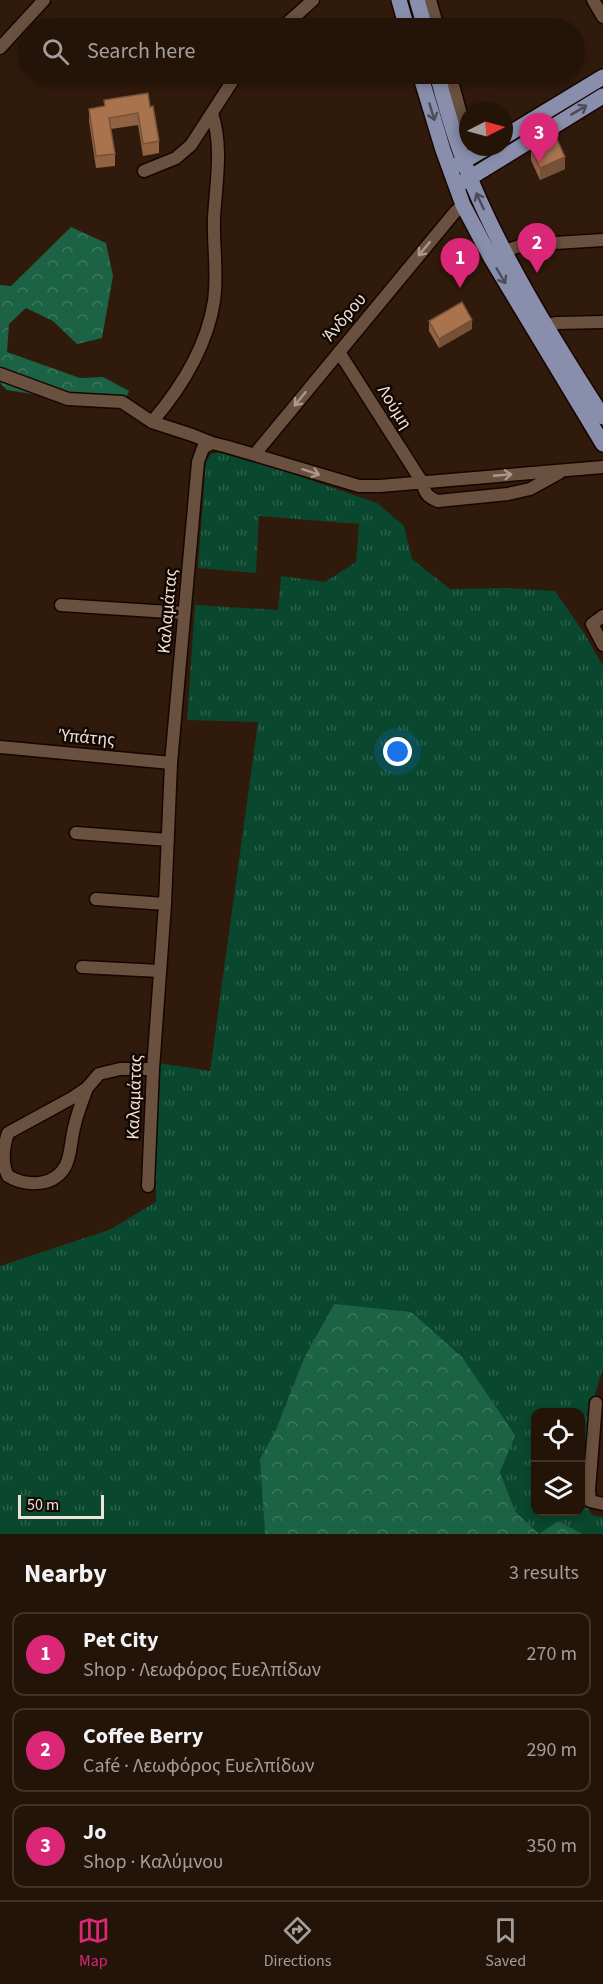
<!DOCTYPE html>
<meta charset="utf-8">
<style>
:root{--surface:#241408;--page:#302116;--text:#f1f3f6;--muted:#a39e9c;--line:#413329;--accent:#db2777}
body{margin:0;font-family:"Source Sans 3",sans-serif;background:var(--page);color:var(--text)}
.controls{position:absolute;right:18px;bottom:18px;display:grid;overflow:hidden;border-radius:12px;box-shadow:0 3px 9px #0003}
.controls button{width:54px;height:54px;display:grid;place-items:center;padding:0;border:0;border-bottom:2px solid var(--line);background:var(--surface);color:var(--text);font:30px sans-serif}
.compass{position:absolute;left:459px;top:102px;width:54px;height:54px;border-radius:50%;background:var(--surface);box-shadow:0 3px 9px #0003;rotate:84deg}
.scale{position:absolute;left:18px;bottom:15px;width:86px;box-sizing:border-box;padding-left:6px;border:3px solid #f0e0d7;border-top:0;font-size:16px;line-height:21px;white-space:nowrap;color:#f0e0d7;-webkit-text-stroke:4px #110803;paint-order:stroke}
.you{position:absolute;left:398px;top:752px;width:21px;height:21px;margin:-15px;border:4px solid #fff;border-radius:50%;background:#1a73e8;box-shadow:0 0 0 9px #1a73e833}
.badge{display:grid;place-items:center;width:39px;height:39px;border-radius:50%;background:var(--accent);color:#fff;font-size:20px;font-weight:700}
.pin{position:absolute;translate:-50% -50px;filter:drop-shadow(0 2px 3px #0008)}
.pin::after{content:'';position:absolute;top:32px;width:21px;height:18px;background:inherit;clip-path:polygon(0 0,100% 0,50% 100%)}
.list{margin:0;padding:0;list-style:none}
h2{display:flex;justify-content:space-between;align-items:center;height:78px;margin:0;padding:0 24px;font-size:26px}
h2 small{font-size:20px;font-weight:400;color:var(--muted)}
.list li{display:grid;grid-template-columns:39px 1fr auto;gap:18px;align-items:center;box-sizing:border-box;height:84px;margin:0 12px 12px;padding:0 12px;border:2px solid var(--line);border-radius:12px}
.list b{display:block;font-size:22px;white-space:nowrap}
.list p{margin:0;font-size:20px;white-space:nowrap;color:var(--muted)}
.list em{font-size:20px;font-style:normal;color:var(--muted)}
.icon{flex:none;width:33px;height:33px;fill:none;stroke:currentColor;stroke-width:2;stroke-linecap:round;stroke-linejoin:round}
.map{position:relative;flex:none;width:603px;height:1534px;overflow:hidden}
.search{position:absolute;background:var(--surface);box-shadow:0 3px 9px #0003;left:18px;right:18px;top:18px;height:66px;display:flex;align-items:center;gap:15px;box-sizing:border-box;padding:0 21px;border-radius:33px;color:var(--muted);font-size:22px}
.sheet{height:366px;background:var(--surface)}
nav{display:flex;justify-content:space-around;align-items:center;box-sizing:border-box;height:84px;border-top:2px solid var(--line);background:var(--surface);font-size:16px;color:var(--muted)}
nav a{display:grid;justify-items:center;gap:3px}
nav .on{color:var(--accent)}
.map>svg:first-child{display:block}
</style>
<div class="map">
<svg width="603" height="1534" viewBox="0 0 603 1534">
<defs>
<pattern id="grass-tufts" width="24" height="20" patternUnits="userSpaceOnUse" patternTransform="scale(1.5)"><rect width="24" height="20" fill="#09472e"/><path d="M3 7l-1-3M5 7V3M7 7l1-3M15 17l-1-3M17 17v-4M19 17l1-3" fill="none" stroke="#2d614c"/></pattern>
<pattern id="forest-crowns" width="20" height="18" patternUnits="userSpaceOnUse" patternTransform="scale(1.5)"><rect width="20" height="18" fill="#1c6244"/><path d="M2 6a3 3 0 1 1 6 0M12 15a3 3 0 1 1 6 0" fill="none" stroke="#3d785e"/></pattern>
</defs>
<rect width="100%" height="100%" fill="#301a0b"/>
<!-- grass -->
<path fill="url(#grass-tufts)" d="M220 452 246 458 377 503 404 526 412 559 450 589 508 588 555 591 584 633 603 666V1368L590 1412 581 1491 580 1412H536V1512H580L581 1495 592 1515 603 1517V1534H583L558 1521 539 1534 515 1511 500 1472 334 1304 304 1358 275 1432 261 1459 265 1534H0V1266L109 1230 156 1202 153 1062 210 1071 258 722 187 720 195 605 278 610 281 576 325 582 356 562 359 524 259 516 256 573 198 568 206 461 211 454Z"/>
<!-- forest -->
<path fill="url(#forest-crowns)" d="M71 227 106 243 113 276 102 338 77 344 53 321 26 308 9 324 7 352 80 378 103 377 129 391 125 400 107 406 7 390 0 383V285L11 286Z
M334 1304 411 1312 462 1357 515 1435 500 1472 515 1511 539 1534 558 1521 583 1534H265L260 1459 275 1432 304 1358Z"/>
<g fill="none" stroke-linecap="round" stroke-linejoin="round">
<!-- minor casing -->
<g stroke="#170500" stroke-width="15">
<path id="minor" d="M430 0 438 28
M593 0 603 17
M282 28 313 0
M0 48 44 0
M450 74 468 140
M144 171 176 158 191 145 237 74
M504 251 523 245 603 240
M547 325 557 323 603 322
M339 352 422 482C425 493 427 497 438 501L508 494 530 489 559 473
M0 374 68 399 122 402 152 422 192 435 212 443
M152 422C181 388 207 346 214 301 218 273 213 246 214 218 216 183 223 147 212 113
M255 454 455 212 463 205
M61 605 184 613
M603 616 592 624 603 645
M0 747 171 763
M76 833 168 840
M96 899 165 904
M82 967 160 971
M87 1088C82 1101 77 1114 74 1128 71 1140 71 1154 66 1165 55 1187 27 1187 8 1176 1 1162 3 1148 8 1133L72 1098 87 1088 99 1074 120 1069H153
M148 1186 153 1069 165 904 171 763 198 462 203 448 212 443 228 447 359 486H380L603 467
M596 1403 589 1490 590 1501 603 1504"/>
</g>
<!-- major casing -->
<g stroke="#170500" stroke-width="18">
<path id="major" d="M399 0 407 28
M417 0 425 28
M420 74 443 150 463 205 491 258 603 444
M437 74C448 116 461 159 479 199 513 275 558 347 603 417
M504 137 603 77
M457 165 488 147
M463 182 603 96"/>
</g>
<!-- minor -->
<use href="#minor" stroke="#69503f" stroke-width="12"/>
<!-- major -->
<use href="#major" stroke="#898eac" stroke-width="15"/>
</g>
<!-- wall -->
<path fill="#916343" d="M104 100 150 107 159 141V153L143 156 138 125 111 129 115 154V166L96 168 89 121V109L104 106Z
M531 148 565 169 540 180 531 160Z
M429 321 472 329 439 348 429 331Z"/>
<!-- shaded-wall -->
<path fill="#765037" d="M565 157V169L540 180V168Z
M472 320V329L439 348V339Z"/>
<!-- building -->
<path fill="#a9734e" stroke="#765037" stroke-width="1.5" d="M148 93 150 107 153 106 159 141 143 144 138 113 109 118 115 154 96 156 89 109 105 106 104 100Z
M556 137 565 157 540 168 531 148Z
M462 302 472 320 439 339 429 321Z"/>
<!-- one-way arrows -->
<defs><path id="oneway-shaft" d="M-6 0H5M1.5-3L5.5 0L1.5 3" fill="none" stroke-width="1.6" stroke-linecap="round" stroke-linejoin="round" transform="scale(1.5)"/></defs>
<g stroke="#4d4b58">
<use href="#oneway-shaft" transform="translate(579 110) rotate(-31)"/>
<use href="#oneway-shaft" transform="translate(432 112) rotate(73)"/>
<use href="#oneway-shaft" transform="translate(480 201) rotate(-115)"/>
<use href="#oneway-shaft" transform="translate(501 276) rotate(60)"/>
</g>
<g stroke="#ac988b">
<use href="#oneway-shaft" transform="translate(424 249) rotate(130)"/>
<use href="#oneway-shaft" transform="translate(300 399) rotate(129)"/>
<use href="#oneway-shaft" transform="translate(311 472) rotate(18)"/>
<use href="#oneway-shaft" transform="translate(503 475) rotate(-5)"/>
</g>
<g text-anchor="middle" stroke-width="5" stroke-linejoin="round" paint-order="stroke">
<!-- street labels -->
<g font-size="18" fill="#f0e0d7" stroke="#110803">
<text transform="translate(344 317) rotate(-50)" y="6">Άνδρου</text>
<text transform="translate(395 407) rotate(58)" y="6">Λούμη</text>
<text transform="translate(167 611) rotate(-85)" y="6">Καλαμάτας</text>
<text transform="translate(87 737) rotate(5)" y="6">Ύπάτης</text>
<text transform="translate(134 1097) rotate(-88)" y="6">Καλαμάτας</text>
</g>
</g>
</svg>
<div class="controls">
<button><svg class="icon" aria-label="locate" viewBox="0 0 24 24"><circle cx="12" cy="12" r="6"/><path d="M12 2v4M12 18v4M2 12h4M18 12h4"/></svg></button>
<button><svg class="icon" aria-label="layers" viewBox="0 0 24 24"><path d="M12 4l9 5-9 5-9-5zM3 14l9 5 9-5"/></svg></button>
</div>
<svg class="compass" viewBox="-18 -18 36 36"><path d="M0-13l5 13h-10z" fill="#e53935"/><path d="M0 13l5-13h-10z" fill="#a39e9c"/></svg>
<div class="scale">50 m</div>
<div class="you"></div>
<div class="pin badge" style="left:460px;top:288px">1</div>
<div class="pin badge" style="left:537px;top:273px">2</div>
<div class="pin badge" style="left:539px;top:163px">3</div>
<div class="search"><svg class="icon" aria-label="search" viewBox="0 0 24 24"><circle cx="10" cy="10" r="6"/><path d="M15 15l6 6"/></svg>Search here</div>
</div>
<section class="sheet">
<h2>Nearby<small>3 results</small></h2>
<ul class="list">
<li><span class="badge">1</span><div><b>Pet City</b><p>Shop · Λεωφόρος Ευελπίδων</p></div><em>270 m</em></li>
<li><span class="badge">2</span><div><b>Coffee Berry</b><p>Café · Λεωφόρος Ευελπίδων</p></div><em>290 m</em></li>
<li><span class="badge">3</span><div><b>Jo</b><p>Shop · Καλύμνου</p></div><em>350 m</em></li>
</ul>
</section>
<nav>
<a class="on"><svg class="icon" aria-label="map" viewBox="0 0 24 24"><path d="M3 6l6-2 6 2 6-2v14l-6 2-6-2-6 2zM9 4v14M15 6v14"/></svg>Map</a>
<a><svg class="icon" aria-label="directions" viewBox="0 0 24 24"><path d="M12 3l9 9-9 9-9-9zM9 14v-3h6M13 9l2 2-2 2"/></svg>Directions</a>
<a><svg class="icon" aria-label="saved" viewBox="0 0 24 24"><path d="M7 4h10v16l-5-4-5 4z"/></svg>Saved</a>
</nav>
